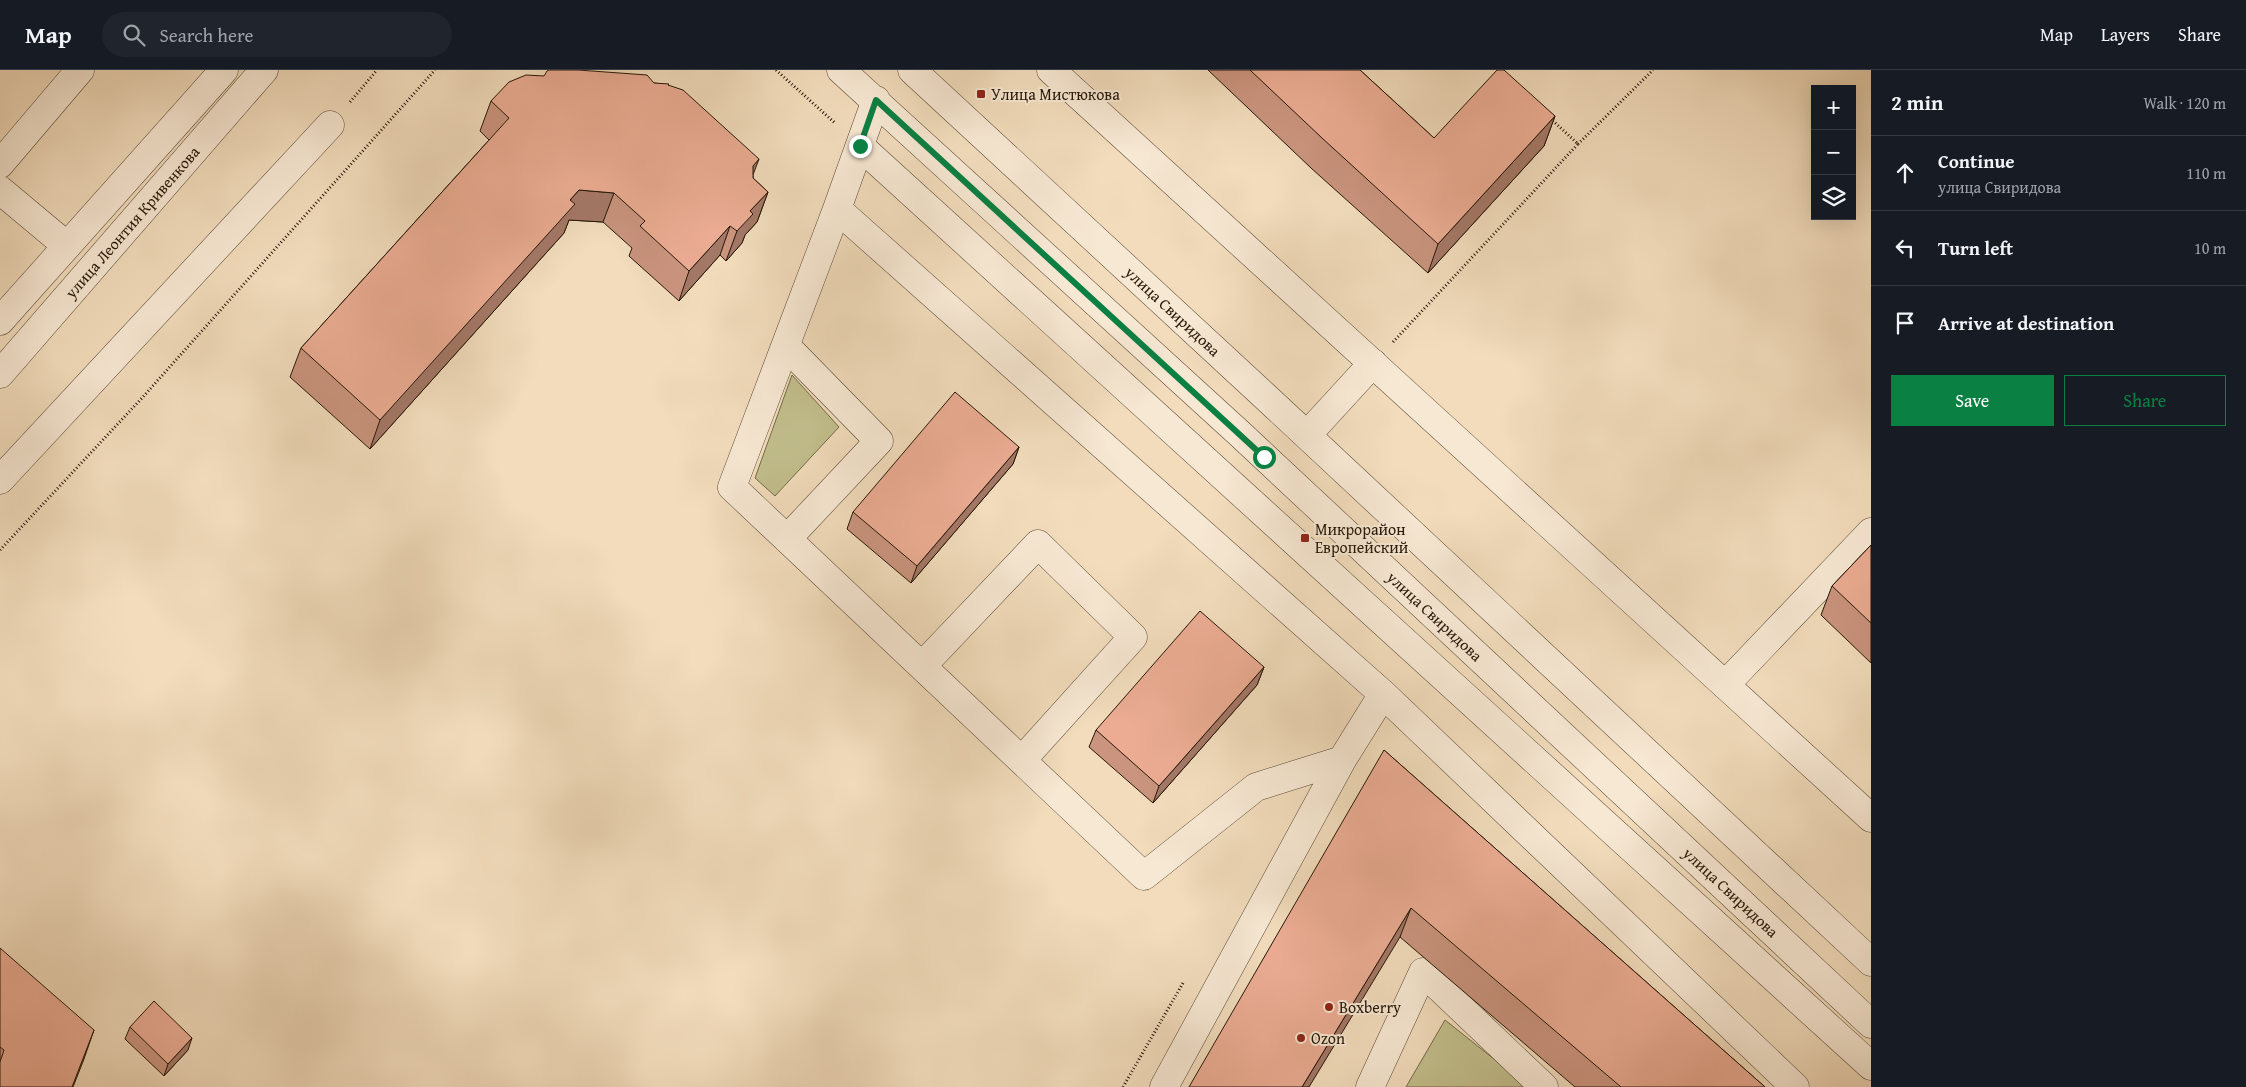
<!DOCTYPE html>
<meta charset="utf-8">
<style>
:root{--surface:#171b24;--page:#20242c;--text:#f1f3f6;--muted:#9ea1a6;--line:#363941;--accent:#0b8043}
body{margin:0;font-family:"Gentium Book Plus",serif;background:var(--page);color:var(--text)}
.controls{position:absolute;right:15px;top:15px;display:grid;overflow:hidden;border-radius:0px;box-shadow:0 5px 20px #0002}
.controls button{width:45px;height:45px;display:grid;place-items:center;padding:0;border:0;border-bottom:1px solid var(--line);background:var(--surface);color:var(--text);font:25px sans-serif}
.stop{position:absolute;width:15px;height:15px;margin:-11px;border:4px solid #0b8043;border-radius:50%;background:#fff}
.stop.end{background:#0b8043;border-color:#fff;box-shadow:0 1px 5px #0008}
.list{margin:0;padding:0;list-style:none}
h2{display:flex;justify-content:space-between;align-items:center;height:65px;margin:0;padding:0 20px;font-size:21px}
h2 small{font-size:16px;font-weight:400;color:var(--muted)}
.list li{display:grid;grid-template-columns:32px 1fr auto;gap:15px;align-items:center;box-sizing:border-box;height:75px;padding:0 20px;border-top:1px solid var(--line)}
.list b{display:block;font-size:19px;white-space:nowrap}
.list p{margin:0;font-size:16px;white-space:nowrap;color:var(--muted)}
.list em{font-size:16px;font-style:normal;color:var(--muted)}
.actions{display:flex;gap:10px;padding:15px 20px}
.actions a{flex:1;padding:11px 0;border:1px solid var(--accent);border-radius:0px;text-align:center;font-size:18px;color:var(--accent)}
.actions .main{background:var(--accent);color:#fff}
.icon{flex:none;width:28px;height:28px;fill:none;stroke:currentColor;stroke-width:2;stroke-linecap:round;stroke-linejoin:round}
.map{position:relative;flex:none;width:1871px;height:1017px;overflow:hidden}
header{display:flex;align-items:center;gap:30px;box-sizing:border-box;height:70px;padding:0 25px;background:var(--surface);border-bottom:1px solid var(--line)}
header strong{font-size:24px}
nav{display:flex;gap:28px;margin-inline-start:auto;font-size:18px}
.search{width:350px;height:45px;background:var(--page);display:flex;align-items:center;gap:12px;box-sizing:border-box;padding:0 18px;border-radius:28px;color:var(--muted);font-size:19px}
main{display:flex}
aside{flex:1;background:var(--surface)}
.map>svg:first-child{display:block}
</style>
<header>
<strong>Map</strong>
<div class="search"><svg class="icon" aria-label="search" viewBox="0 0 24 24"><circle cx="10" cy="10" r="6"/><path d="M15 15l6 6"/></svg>Search here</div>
<nav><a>Map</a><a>Layers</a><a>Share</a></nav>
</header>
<main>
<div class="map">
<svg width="1871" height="1017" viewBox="0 0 1871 1017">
<rect width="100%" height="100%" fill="#f2dcbc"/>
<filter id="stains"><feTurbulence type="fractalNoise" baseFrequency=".004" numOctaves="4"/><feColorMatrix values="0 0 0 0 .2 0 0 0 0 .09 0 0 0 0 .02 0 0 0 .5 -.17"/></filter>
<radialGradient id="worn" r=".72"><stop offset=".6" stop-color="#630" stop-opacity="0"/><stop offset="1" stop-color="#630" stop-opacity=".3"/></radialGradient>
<!-- green -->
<path fill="#c1be8c" stroke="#746a4a" d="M792 305 839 357 775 426 755 408Z
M1445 950 1529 1017H1406Z"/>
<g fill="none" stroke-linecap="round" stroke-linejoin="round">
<!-- minor casing -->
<g stroke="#594835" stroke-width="29">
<path id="minor" d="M841 0 1240 364 1871 954
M912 0 1270 331 1871 892
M1051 0 1871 748
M876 30 837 139 732 417 1144 806 1256 717 1342 690
M860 76 1871 996
M0 94 80 0
M0 120 67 176
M837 139 1383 624 1795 1017
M0 251 224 0
M786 276 879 371 787 469
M0 304 264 0
M1307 365 1373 293
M0 410 330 55
M922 596 1038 474 1133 567 1022 690
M1725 615 1871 462
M1164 1017 1342 690 1383 624
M1370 1017 1423 902 1544 1017"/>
</g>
<!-- path -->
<path stroke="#261708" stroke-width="3" stroke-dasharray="1 2.5" stroke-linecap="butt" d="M776 0 835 53
M350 32 377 0
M1578 74 1653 0
M1393 272 1578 74 1551 49
M0 480 142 328 435 0
M1123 1017 1183 913"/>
<!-- minor -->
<use href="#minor" stroke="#f7e8d3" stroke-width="28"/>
</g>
<!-- wall -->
<path fill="#ca947e" stroke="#261708" d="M1208 0H1360L1434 68 1555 46 1544 76 1428 203 1311 98Z
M654 13 668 15 753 106V108L768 122 757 152 745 165 742 173 726 191 720 185 679 231 629 186 632 178 603 152 569 150 564 163 370 379 290 307 301 278 489 70 480 61 491 31Z
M1019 377 1013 394 911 513 847 459 853 442Z
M1871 475V593L1821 545 1832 516Z
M1264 597 1257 615 1153 733 1089 677 1096 660Z
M1384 680 1765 1017H1575L1400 867Z
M0 878 84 989 0 1017Z
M130 957 188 980 164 1006 125 969Z"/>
<!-- shaded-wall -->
<path fill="#a47867" stroke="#261708" d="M1555 46 1544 76 1428 203 1438 174Z
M759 89 748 118 753 96Z
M579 120 614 123 603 152 569 150 564 163 370 379 380 350Z
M768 122 757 152 745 165 742 173 726 191 737 161 750 141Z
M730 156 720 185 679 231 689 201Z
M1019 377 1013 394 911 513 917 496Z
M1264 597 1257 615 1153 733 1159 716Z
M1411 838 1400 867 1309 1017H1302Z
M94 960 84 989 73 1017H72Z
M192 968 188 980 164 1006 168 994Z"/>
<!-- building -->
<path fill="#ebac93" stroke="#261708" d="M549 0H578L647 5 654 13 669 14 668 15 683 20 759 89 753 96V108L768 122 750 141 753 144 737 161 730 156 689 201 640 156 645 151 614 123 579 120 570 130 575 134 380 350 301 278 509 48 491 31 509 12 526 5 544 6 547 1Z
M1250 0H1360L1434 68 1497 0H1504L1555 46 1438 174 1322 68Z
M955 322 1019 377 917 496 853 442Z
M1871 475V553L1832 516Z
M1200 541 1264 597 1159 716 1096 660Z
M1384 680 1765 1017H1621L1411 838 1302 1017H1189Z
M0 878 94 960 72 1017H0V992L4 980 0 977Z
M154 931 192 968 168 994 130 957Z"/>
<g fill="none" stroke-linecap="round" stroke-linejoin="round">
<!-- route -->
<path stroke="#0b8043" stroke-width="6" d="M860 76 876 30 1264 387"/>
</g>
<!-- markers -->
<g fill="#8f2418" stroke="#f7e8d3" stroke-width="2">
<rect x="976" y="19" width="10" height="10" rx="2.5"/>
<rect x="1300" y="463" width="10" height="10" rx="2.5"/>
<circle cx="1329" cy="937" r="5"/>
<circle cx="1301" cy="968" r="5"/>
</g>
<g text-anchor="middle" stroke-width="4" stroke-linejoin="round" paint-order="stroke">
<!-- poi labels -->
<g font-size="16" fill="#261708" stroke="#f7e8d3" text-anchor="start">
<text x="991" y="30">Улица Мистюкова</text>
<text x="1315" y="465">Микрорайон<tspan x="1315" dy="18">Европейский</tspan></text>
<text x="1339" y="943">Boxberry</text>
<text x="1311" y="974">Ozon</text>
</g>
<!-- street labels -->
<g font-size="16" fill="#261708" stroke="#f7e8d3">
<text transform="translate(132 152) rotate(-49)" y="6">улица Леонтия Кривенкова</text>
<text transform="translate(1173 241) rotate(43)" y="6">улица Свиридова</text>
<text transform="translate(1435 546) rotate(43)" y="6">улица Свиридова</text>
<text transform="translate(1731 822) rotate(43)" y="6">улица Свиридова</text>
</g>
</g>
<rect width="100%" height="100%" filter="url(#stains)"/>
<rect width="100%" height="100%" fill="url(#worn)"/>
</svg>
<div class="controls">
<button>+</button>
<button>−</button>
<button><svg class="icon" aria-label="layers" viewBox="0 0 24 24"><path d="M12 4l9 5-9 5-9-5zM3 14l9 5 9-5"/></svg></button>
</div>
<div class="stop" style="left:1264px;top:387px"></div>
<div class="stop end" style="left:860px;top:76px"></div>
</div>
<aside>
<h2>2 min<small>Walk · 120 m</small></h2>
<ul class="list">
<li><svg class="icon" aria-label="ahead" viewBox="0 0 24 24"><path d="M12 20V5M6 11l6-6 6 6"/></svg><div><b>Continue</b><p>улица Свиридова</p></div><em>110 m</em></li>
<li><svg class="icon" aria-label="left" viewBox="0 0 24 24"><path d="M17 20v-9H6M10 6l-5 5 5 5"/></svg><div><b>Turn left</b></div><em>10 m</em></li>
<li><svg class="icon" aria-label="arrive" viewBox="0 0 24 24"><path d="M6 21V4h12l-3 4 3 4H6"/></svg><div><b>Arrive at destination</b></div></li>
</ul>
<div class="actions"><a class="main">Save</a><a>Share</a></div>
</aside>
</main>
